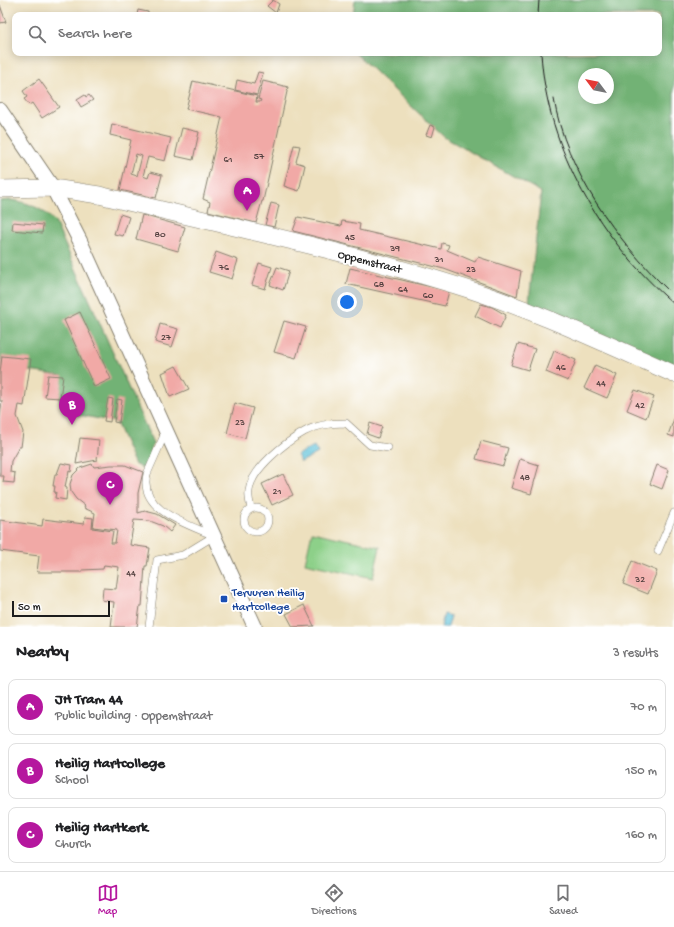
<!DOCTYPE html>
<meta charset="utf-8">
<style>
:root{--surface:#fff;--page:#f6f6f6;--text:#202124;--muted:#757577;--line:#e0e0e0;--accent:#b5179e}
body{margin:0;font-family:"Gochi Hand",sans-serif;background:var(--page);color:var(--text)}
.compass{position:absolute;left:578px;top:68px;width:36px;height:36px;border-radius:50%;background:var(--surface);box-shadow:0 2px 10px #0003;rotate:302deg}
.scale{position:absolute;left:12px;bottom:10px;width:98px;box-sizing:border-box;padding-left:4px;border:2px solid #1c1c1c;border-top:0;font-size:11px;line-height:14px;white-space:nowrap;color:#1c1c1c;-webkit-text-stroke:3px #fff;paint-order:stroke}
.you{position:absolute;left:347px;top:302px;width:14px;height:14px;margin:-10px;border:3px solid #fff;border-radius:50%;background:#1a73e8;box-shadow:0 0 0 6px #1a73e833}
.badge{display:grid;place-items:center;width:26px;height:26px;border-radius:50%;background:var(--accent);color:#fff;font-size:13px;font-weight:700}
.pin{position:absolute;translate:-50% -33px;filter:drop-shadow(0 1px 2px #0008)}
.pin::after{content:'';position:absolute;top:21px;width:14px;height:12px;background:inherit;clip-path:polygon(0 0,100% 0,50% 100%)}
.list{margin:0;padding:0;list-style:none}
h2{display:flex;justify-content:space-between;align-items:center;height:52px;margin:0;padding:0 16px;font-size:17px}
h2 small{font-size:13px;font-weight:400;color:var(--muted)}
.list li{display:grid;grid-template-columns:26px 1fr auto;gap:12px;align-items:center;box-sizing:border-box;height:56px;margin:0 8px 8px;padding:0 8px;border:1px solid var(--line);border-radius:8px}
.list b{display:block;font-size:15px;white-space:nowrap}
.list p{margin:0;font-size:13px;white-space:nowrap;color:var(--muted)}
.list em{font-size:13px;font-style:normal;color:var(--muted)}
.icon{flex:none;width:22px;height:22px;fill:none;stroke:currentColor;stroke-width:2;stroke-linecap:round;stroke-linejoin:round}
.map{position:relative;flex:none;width:674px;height:627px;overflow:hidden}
.search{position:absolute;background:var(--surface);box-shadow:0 2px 10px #0003;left:12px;right:12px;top:12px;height:44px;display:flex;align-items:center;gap:10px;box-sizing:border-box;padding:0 14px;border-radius:8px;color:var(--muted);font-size:15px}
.sheet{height:244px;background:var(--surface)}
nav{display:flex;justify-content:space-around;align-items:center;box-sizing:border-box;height:56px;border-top:1px solid var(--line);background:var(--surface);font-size:11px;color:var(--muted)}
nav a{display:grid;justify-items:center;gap:2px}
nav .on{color:var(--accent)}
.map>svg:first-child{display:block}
</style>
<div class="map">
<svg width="674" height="627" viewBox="0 0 674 627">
<rect width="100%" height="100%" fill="#fff"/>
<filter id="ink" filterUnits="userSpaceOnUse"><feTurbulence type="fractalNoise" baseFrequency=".025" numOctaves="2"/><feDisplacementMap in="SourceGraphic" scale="8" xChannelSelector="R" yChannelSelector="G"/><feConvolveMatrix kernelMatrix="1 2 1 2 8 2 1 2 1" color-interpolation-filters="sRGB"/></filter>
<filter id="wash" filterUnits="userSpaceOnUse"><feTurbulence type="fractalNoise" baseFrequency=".012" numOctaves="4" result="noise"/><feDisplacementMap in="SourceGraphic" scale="16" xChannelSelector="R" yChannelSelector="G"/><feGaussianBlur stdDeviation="0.9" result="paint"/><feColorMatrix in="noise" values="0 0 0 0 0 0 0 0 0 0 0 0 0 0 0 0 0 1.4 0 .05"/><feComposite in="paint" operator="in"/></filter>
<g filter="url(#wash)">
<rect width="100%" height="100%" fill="#ede0be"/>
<!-- green -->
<path fill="#8dd089" stroke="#547652" d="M312 532 380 547 373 578 305 563Z"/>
<!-- forest -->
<path fill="#72b275" stroke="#476748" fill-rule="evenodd" d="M355 0H674V372L528 311 541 192 444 137 355 53H659V15H353ZM584 74H608V98H584Z
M11 200C28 202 44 209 55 222L153 443 146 469 135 465 116 422 73 414 63 410 59 398 62 376 29 371 0 385V201Z"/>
<!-- water -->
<path fill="#5ac0d8" stroke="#3b6e7a" d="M314 446 318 453 301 462 297 455Z
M444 614 451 616 448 627H441Z"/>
<g id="blocks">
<!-- building -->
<path fill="#f1a9a6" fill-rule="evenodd" d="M273 0 279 4 276 13 267 6Z
M0 5 6 22 0 23Z
M138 10 148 12V15H137Z
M258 72 263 73 257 95 235 90 237 80 254 84Z
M39 79 59 107 42 118 32 103 29 105 24 99 27 97 23 91Z
M193 81 257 96 256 102H260L261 100 258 99 263 81 288 87 263 201H262L256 223 208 211 210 202 203 199 222 117 186 109Z
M85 95 86 97 89 95 93 100 81 107 77 100Z
M112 124 171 138 165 161 148 157 143 176 148 178 150 172 162 175 156 198 120 190 131 140 110 135ZM136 154 142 156 137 176 131 174Z
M430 125 435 127 432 137 426 135Z
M182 128 199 132 193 160 175 156Z
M294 145 300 146 296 162 305 165 299 191 284 186Z
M271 203 279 205 274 227 265 225Z
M120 214 129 217 123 236 114 234Z
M142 215 185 227 178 251 136 239Z
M298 217 341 226 342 221 360 224 359 230 441 249 442 243 449 245 447 250 475 262 478 257 521 271 517 296 444 269 293 231Z
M13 222 43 225 42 233 12 230Z
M216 252 238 260 232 279 209 272Z
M259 263 272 267 265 289 252 285Z
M277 267 289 271 283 290 270 285Z
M350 268 449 291 445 306 346 284Z
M481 304 492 307 506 315 500 328 475 316Z
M80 312 111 379 94 387 64 320Z
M284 321 306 327 296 358 274 352Z
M160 324 178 329 172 347 155 342Z
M518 344 535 349 528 370 511 365Z
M554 351 576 360 568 381 546 372Z
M2 356 31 359 24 406 19 405 17 416 23 432 21 447H19L11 461 10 472 15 473 14 483 3 482 4 476H0V418L2 401H0V373Z
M595 365 617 375 607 398 584 388Z
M176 366 189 389 170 397 162 373Z
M48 375 63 376 60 398 45 397Z
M635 390 654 397 646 418 627 410Z
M108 398 113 399 110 422 104 421Z
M117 399 122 400 119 423 114 422Z
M235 403 253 408 245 438 227 433Z
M674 419V437L668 435Z
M370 423 382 427 378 438 367 434Z
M80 438 99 440 97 460 76 464Z
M481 441 508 448 503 466 476 459Z
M520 459 539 465 531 494 511 488Z
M61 463 72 465 71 472 69 471 68 477H67L65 487 67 488 66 500 55 498 56 492H54L55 486H53L55 474H57Z
M92 464 94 467 111 465H125L143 472 138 493V513L145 511 157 514 175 525 170 532 163 526 150 521 134 520 130 545 150 548 147 566H145L142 606H140L137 627H111L114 602 102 600 103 588 116 589 119 567 104 565 103 569 82 570V572H37L39 556 0 551V520L42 526 43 519 84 524 85 517 93 518 92 528 113 531 111 543H115L117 530 93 527 95 513 84 508 85 506 76 499 71 492 70 484 73 475 80 468Z
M657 465 669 470 662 489 650 484Z
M283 474 293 495 272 505 262 484Z
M632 561 657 571 648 594 623 584Z
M304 605 314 626 293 627 286 614Z"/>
</g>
</g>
<g filter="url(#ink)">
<use href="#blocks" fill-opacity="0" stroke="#847e6d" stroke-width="1"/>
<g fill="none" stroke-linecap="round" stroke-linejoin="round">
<!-- service casing -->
<g stroke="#847e6d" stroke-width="8">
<path id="service" d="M166 431 147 474C138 510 187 524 212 535
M244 520a12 12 0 1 1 24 0a12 12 0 1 1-24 0Z
M251 509C250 504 248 496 249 491 251 469 286 442 304 432 316 425 332 423 346 423L370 445 388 448
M658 551 674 513
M149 627 157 560 183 555 214 536"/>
</g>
<!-- minor casing -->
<g stroke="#847e6d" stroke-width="16">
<path id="minor" d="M0 110 53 188 80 241 255 627"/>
</g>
<!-- tertiary casing -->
<g stroke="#847e6d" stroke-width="18">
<path id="tertiary" d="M0 189 53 188 99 195C218 224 338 249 455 285 530 308 602 342 674 374"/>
</g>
<!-- service -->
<use href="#service" stroke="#fff" stroke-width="7"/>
<!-- minor -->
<use href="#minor" stroke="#fff" stroke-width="14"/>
<!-- tertiary -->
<use href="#tertiary" stroke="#fff" stroke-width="17"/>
<!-- tram -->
<path stroke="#1c1c1c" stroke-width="1" d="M538 15 539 0
M541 53C547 151 601 241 674 304
M554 99C565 169 617 241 667 289"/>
</g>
</g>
<!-- markers -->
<rect fill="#1a4fb4" stroke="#fff" stroke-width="1.5" x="220" y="595" width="8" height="8" rx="2"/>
<g text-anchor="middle" stroke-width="3.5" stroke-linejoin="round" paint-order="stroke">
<!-- number labels -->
<g font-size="10" fill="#513f3e">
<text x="259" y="159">57</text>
<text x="228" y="162">61</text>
<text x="160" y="237">80</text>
<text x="350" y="240">45</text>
<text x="395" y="251">39</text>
<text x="439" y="262">31</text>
<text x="224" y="270">76</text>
<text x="471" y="272">23</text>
<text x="379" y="287">68</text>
<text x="403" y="292">64</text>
<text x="428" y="298">60</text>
<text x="166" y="340">27</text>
<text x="561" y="370">46</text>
<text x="601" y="386">44</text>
<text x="640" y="408">42</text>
<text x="240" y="425">23</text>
<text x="525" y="480">48</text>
<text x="277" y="494">21</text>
<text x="131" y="576">44</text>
<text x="640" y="582">32</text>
</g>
<!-- street labels -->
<g font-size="12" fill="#1c1c1c" stroke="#fff">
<text transform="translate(370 261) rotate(14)" y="4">Oppemstraat</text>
</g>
<!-- transit labels -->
<g font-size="12" fill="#164399" stroke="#fff" text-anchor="start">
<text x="232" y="596">Tervuren Heilig<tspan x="232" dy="14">Hartcollege</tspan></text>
</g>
</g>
</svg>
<svg class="compass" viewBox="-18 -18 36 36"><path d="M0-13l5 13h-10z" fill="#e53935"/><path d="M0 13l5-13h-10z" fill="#757577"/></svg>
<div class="scale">50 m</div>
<div class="you"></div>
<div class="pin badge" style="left:247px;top:211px">A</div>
<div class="pin badge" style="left:72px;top:425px">B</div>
<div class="pin badge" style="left:110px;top:505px">C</div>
<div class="search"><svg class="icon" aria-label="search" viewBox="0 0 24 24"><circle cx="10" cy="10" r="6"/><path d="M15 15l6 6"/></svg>Search here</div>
</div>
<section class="sheet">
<h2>Nearby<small>3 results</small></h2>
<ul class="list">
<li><span class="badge">A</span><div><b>JH Tram 44</b><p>Public building · Oppemstraat</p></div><em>70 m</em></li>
<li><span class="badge">B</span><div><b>Heilig Hartcollege</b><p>School</p></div><em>150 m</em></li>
<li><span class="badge">C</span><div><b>Heilig Hartkerk</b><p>Church</p></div><em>160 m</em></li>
</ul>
</section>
<nav>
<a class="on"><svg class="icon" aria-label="map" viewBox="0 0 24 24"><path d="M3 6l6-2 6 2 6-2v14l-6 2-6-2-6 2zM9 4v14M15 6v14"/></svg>Map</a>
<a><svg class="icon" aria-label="directions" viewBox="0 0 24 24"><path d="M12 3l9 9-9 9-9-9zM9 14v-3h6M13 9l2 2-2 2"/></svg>Directions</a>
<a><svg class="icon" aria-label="saved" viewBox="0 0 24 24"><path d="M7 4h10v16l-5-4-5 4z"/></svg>Saved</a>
</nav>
